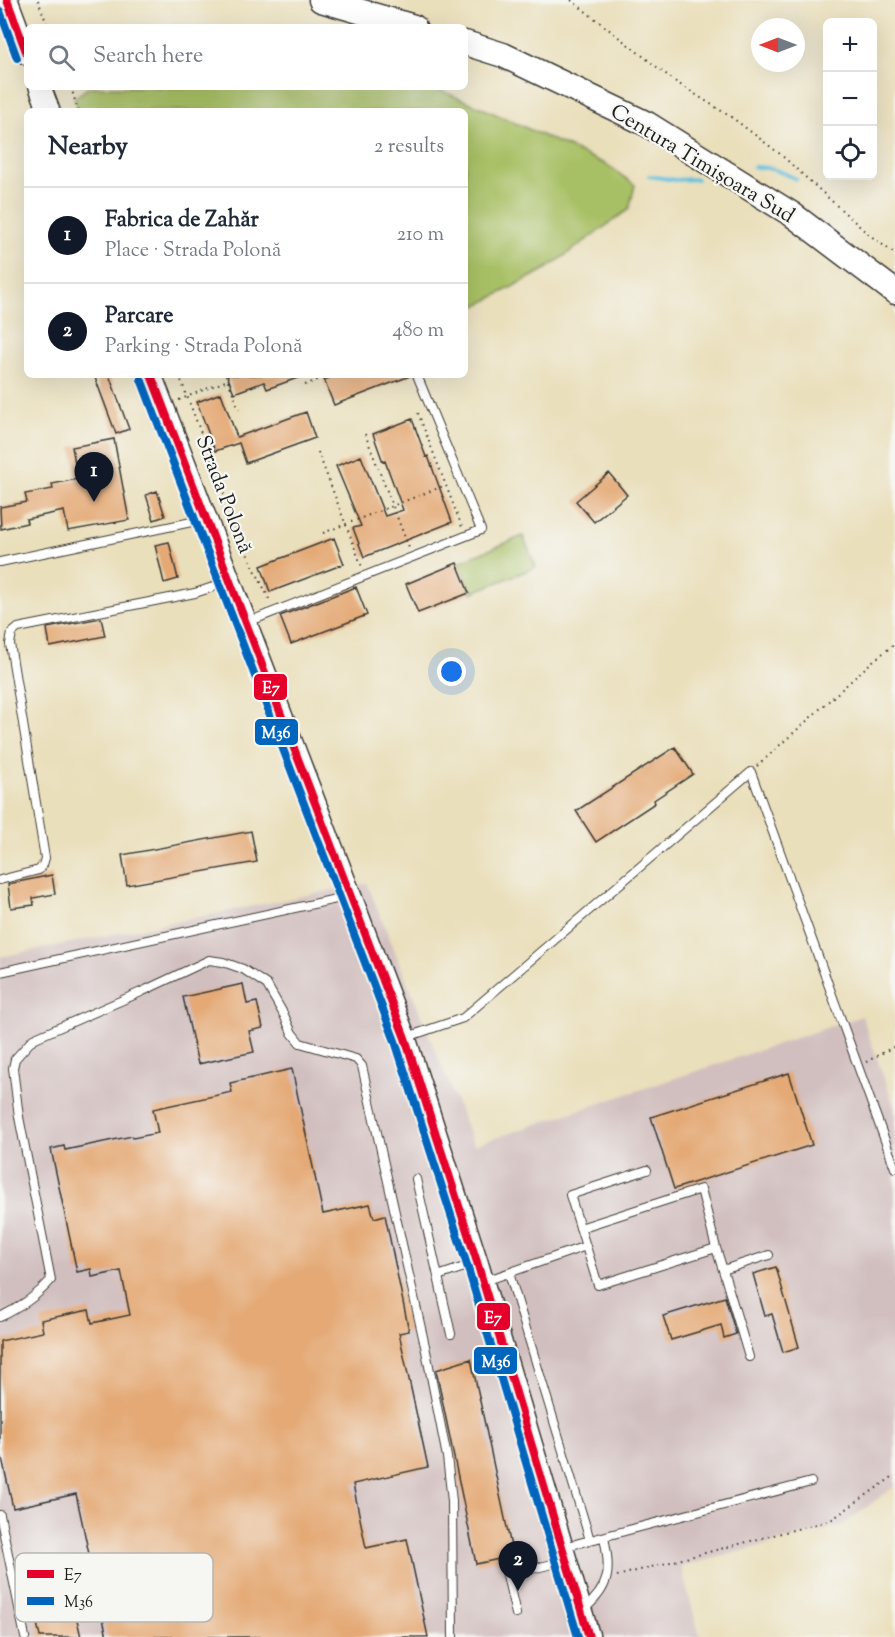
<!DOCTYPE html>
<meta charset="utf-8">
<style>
:root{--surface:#fff;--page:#f2f2f3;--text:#1f2937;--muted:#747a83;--line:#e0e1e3;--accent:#111827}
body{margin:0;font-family:"Sorts Mill Goudy",serif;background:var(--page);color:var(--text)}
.controls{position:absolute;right:18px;top:18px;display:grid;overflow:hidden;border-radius:9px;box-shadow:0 6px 24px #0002}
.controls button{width:54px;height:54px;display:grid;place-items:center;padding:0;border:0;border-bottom:2px solid var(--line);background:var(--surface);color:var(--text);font:30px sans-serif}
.compass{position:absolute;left:751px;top:18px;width:54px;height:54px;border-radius:50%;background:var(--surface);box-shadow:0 6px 24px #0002;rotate:270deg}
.you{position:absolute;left:452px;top:672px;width:21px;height:21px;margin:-15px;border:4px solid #fff;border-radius:50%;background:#1a73e8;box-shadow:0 0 0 9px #1a73e833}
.badge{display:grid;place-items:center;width:39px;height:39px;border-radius:50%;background:var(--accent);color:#fff;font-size:20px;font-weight:700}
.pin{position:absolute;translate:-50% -50px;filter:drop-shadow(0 2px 3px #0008)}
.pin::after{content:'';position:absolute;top:32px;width:21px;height:18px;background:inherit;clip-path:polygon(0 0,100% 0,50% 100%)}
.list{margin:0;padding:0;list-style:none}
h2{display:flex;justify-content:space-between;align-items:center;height:78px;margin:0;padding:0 24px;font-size:26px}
h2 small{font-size:20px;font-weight:400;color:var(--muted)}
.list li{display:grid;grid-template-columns:39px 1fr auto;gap:18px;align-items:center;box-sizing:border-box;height:96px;padding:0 24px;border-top:2px solid var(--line)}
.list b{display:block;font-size:22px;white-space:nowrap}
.list p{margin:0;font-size:20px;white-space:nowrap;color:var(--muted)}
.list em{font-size:20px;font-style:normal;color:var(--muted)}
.icon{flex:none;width:33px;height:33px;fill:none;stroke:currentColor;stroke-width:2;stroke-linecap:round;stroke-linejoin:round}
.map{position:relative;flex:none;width:895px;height:1637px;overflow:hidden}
.search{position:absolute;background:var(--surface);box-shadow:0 6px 24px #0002;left:24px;top:24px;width:444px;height:66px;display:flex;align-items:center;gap:15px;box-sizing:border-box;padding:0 21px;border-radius:9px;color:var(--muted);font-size:22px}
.panel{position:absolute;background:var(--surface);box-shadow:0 6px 24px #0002;left:24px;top:108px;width:444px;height:270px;border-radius:9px}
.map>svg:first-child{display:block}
</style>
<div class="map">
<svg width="895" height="1637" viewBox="0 0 895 1637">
<rect width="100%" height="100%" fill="#f6f6f2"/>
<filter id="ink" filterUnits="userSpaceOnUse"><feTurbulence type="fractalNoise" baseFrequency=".0167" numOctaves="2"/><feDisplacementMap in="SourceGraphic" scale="12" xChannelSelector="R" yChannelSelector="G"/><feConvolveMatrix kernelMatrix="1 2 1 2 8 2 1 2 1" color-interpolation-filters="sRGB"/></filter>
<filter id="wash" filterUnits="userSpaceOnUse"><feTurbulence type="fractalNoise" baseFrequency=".008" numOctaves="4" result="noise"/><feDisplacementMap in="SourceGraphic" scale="24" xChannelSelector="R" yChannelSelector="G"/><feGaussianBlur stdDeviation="1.35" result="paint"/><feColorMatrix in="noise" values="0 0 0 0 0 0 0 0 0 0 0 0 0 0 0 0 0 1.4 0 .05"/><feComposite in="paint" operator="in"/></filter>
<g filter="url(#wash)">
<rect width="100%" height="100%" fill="#eadfbb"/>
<!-- industrial -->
<path fill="#d1bfbf" d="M367 883 474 1145 862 1016 895 1109V1486L843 1525 681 1567 700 1637H0V957Z"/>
<!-- green -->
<path fill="#a8c065" stroke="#626e40" stroke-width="1.5" d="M89 87H432L478 106 607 165 635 185 629 209 546 269 465 312V111H79L74 98Z
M523 536 536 567 471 593 459 562Z"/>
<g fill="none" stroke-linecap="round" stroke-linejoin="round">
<!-- stream -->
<path stroke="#5fc0dd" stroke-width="4" d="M754 167C771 167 782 172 796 179
M649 176 675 180 697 179"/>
</g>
<g id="blocks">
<!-- building -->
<path fill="#e4a974" d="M94 375H109L129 429 116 434Z
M227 375H303V376L267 389 264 382 234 393Z
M338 375H410V376L334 405 324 380Z
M221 393 237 437 306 412 315 438 246 463 239 443 215 451 197 402Z
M412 419 426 457 428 456 452 522 364 557 353 528 361 526 336 466 361 456 385 516 403 510 385 461 383 462 373 434Z
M114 439 129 520 68 531 64 511 26 519 27 523 1 529 0 507 27 502 25 494 53 489 52 484 78 479 72 447Z
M609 473 627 495 594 522 576 501Z
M157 491 165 516 154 520 146 495Z
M334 538 344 564 270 592 261 566Z
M169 542 178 579 164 583 155 545Z
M457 563 469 593 418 613 406 584Z
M356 587 367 615 291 644 280 616Z
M101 618 105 636 50 647 47 628Z
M675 747 693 774 654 800 655 803 596 842 576 811Z
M251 831 257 862 127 885 122 855Z
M52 875 55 894 33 898 34 905 11 908 8 884Z
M243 984 247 1004 257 1002 263 1028 249 1031 254 1052 198 1064 183 997Z
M292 1069 323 1214 370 1204 374 1218 385 1215 409 1331 399 1333 428 1467 353 1484 366 1548 407 1539 428 1637H107L76 1494 13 1508 0 1449V1341L43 1332 41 1320 89 1310 92 1323 130 1315 121 1271 92 1277 91 1269 77 1272 51 1149 64 1146 65 1150 132 1136 133 1138 158 1133 153 1109 232 1092 230 1083Z
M789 1073 812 1145 674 1189 651 1117Z
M776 1267 799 1347 783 1352 772 1314 765 1316 753 1274Z
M725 1297 736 1334 724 1338 721 1325 671 1340 663 1316Z
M471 1359 513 1556 476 1564 436 1370Z
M71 1594 81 1637H40L33 1604Z"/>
</g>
</g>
<g filter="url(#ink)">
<use href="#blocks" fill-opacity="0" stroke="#3b3934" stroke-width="1.5"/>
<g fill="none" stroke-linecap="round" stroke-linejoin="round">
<!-- lane casing -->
<g stroke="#3b3934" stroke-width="10">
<path id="lane" d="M0 562 206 519
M248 622 481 530 417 375
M0 880 39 870 43 865 45 858 10 644 12 633 18 628 195 593 228 582
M0 972 350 896
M407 1037 463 1018 751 772 895 1168
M647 1170 570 1195 598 1285 716 1248 723 1270 769 1255
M416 1179 451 1334
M580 1228 701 1189 716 1248
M723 1270 749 1357
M509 1273 590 1540
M438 1276 476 1263
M485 1281 586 1246
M0 1317C19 1308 37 1296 51 1280L19 1117 13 1068 15 1059 33 1039 141 992 209 960 223 962 243 969 267 985 284 1015 292 1033 300 1043 356 1059 362 1066 425 1346 447 1457 452 1501 453 1637
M0 1515 25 1637
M564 1547 811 1482
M583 1610C611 1587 611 1570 604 1537
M516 1614 507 1575 565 1561"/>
</g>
<!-- secondary casing -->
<g stroke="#3b3934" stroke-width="24">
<path id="secondary" d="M7 0 27 54
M40 87 49 111
M151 375 405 1038 477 1262 589 1637"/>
</g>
<!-- primary casing -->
<g stroke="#3b3934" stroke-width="27">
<path id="primary" d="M321 0 414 27
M465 43 503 55 647 124 793 215 895 292"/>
</g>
<!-- path -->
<path stroke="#3b3934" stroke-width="2" stroke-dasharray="1.5 4.5" stroke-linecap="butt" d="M38 0 48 27
M571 0 676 82 734 119 780 154 867 233 895 254
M71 87 78 111
M179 375 245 549 271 603
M226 375 239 409
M305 385 330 375
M179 400 228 380
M418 413 462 527
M365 434 409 548
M318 452 362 567
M323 533 446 485
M757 766 874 660 895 644
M866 1062 895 1046
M617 1576 831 1520 895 1475"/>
<!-- lane -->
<use href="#lane" stroke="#fff" stroke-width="8"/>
<!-- secondary -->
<use href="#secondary" stroke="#fff" stroke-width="21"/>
<!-- primary -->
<use href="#primary" stroke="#fff" stroke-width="24"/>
<!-- bus-1 casing -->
<g stroke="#f6f6f2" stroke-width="12">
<path id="bus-1" d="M7 0 27 54
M151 375 405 1038 477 1262 589 1637"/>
</g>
<!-- bus-2 casing -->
<g stroke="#f6f6f2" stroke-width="12">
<path id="bus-2" d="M0 11 17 58
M141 379 395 1041 467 1265 578 1637"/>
</g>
<!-- bus-1 -->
<use href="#bus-1" stroke="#e4002b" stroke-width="8"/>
<!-- bus-2 -->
<use href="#bus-2" stroke="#0065bd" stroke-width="8"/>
</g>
</g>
<g text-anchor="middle" stroke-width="4.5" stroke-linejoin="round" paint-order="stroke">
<!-- street labels -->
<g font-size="21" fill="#1c1c1c" stroke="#f6f6f2">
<text transform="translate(703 163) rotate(31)" y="7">Centura Timișoara Sud</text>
<text transform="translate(225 494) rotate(69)" y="7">Strada Polonă</text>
</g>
</g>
<!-- legend -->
<rect x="15" y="1553" width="198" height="69" rx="9" fill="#f6f6f2" stroke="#b5b5b2" stroke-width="1.5"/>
<rect x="27" y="1570" width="27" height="8" fill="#e4002b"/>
<rect x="27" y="1597" width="27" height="8" fill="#0065bd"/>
<g font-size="16" fill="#1c1c1c">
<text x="64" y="1580">E7</text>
<text x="64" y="1607">M36</text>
</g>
<g stroke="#f6f6f2" stroke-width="2">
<rect x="253" y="673" width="35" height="28" rx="6" fill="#e4002b"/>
<rect x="254" y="718" width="45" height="28" rx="6" fill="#0065bd"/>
<rect x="476" y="1302" width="35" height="29" rx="6" fill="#e4002b"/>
<rect x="473" y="1346" width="45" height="29" rx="6" fill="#0065bd"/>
</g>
<g font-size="16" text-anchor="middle" font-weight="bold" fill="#fff">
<text x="271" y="693">E7</text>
<text x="276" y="738">M36</text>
<text x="493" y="1323">E7</text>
<text x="496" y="1367">M36</text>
</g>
</svg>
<div class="controls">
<button>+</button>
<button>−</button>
<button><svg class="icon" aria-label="locate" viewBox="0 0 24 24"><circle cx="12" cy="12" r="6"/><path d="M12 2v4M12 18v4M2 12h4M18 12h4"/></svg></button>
</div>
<svg class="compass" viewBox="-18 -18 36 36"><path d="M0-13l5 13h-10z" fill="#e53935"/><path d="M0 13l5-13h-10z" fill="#747a83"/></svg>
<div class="you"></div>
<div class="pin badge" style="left:94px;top:502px">1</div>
<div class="pin badge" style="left:518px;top:1591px">2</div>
<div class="search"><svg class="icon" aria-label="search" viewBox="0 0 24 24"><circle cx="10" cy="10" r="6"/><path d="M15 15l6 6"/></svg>Search here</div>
<section class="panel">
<h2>Nearby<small>2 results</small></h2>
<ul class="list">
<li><span class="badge">1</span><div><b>Fabrica de Zahăr</b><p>Place · Strada Polonă</p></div><em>210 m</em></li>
<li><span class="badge">2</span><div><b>Parcare</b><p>Parking · Strada Polonă</p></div><em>480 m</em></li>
</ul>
</section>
</div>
